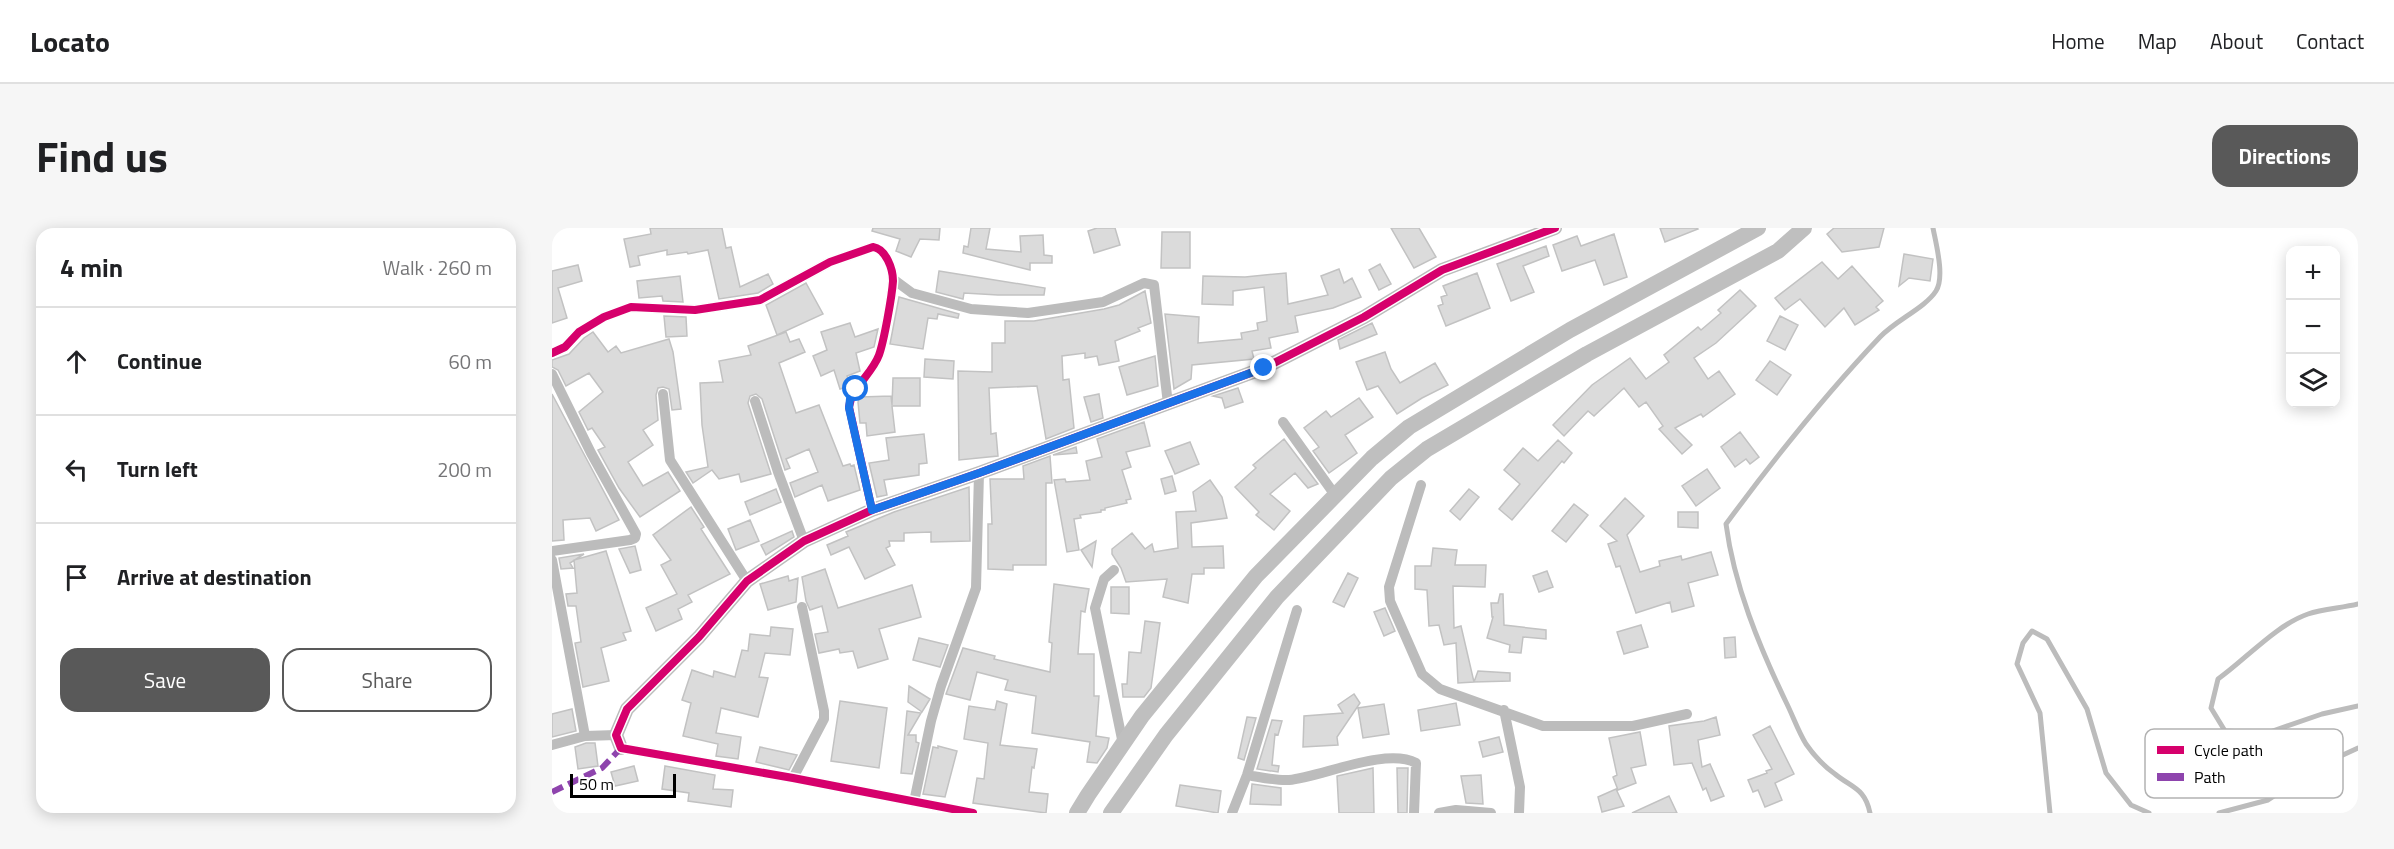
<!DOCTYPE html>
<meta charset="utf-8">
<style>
:root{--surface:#fff;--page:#f6f6f6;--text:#202124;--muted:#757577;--line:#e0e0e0;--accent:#595959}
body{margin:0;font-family:"Titillium Web",sans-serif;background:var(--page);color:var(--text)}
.controls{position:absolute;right:18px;top:18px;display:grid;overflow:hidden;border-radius:12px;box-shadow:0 3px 15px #0003}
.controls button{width:54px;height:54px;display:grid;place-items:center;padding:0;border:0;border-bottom:2px solid var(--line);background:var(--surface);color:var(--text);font:30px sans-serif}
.scale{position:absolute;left:18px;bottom:15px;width:106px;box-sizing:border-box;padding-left:6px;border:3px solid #000;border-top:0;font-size:16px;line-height:21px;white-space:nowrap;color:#000;-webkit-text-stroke:4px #fff;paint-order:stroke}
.stop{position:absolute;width:18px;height:18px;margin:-14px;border:4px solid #1a73e8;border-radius:50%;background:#fff}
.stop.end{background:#1a73e8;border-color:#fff;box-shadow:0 2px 6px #0008}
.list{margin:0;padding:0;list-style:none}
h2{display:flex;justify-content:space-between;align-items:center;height:78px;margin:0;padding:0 24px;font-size:26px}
h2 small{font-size:20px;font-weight:400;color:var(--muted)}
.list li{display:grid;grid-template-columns:39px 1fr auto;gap:18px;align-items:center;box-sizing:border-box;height:108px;padding:0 24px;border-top:2px solid var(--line)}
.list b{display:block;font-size:22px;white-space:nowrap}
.list em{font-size:20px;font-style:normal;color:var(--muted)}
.actions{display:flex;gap:12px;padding:18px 24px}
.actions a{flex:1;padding:14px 0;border:2px solid var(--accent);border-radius:18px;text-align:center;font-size:21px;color:var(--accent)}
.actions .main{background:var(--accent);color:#fff}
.icon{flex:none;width:33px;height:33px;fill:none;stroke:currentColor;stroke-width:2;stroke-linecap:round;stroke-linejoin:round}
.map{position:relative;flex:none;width:1806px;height:585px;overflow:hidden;border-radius:18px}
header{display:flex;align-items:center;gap:36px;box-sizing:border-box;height:84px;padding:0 30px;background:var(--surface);border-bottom:2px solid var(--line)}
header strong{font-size:28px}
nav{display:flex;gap:33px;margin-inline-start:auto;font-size:21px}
.intro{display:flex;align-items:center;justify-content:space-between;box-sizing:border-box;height:144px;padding:0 36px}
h1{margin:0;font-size:42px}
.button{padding:15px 27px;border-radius:18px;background:var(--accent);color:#fff;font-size:21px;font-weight:700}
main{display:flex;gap:36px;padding:0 36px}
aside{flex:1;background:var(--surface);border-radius:18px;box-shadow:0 3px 15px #0003}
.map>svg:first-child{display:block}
</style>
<header>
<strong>Locato</strong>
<nav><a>Home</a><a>Map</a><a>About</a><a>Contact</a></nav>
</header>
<div class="intro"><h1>Find us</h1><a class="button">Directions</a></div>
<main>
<aside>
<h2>4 min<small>Walk · 260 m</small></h2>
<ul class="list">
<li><svg class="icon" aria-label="ahead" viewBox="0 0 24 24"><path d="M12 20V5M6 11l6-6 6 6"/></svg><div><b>Continue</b></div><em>60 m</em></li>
<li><svg class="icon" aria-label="left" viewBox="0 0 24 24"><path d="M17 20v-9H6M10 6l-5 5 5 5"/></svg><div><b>Turn left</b></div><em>200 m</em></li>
<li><svg class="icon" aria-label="arrive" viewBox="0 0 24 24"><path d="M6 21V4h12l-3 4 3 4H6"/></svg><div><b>Arrive at destination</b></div></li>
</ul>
<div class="actions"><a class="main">Save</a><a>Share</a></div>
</aside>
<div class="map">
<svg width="1806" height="585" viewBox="0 0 1806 585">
<rect width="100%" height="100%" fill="#fff"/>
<!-- building -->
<path fill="#dbdbdb" stroke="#c2c2c2" stroke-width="1.5" d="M98 0H170L174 20 179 19 188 59 216 46 221 56 206 65 167 71 156 22 136 26 135 24 115 27V22L86 28 88 37 78 39 72 11 99 6Z
M321 0H388L387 12 368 11 359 29 344 23 348 11 320 3Z
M419 0H438L434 21 469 24 468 8 491 7 492 27 500 28V35H478V42L411 25 412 18 416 19Z
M545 0H563L568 17 542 25 536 3Z
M839 0H867L884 29 862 40Z
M1108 0H1145L1146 1 1113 14Z
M1282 0H1332L1327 19 1290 24 1275 6Z
M610 4H638V40H609Z
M1062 6 1075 49 1052 57 1043 32 1010 43 1001 17 1025 8 1029 18Z
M994 18 997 28 971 38 982 64 959 73 945 36Z
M1352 26 1381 31 1378 53 1357 50 1347 58Z
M1270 34 1286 51 1300 38 1331 73 1324 79 1327 82 1303 97 1292 80 1273 99 1248 71 1233 82 1223 70Z
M828 36 839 56 827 62 817 42Z
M26 37 30 53 6 60 15 90 0 95V43Z
M787 41 792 55 800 50 809 69 781 80 743 88 746 104 717 110 719 120 700 123 702 131 640 137 639 151 622 161 613 86 647 89 646 115 690 111 689 105 706 102 705 95 715 93 712 59 681 63V77L650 76 651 48 693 49 734 45 736 76 776 67 769 48Z
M387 43 493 60 492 67H446L412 65 411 71 384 64Z
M925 45 938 80 894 98 886 78 891 76 889 69 895 67 891 58Z
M128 48 131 74 111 73 110 68 87 70 85 53Z
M254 55 271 86 225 107 214 77Z
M1188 62 1204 78 1164 115 1142 130 1156 151 1167 143 1183 166 1151 189 1149 186 1123 200 1140 217 1130 226 1107 201 1111 198 1094 174 1087 179 1072 160 1042 188 1036 183 1012 208 1001 197 1040 157 1078 130 1094 151 1117 134 1112 127 1146 99 1149 102 1169 85 1166 82Z
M593 63 599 95 586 100 588 103 563 113 567 133 547 137 545 128 533 130V125L510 128 511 152 517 151 522 200 494 211 485 158 437 160 439 206 444 205 446 228 407 232 406 143 440 144V115H453V93H482L552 81 567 77Z
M347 69 407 86 406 90 386 86 385 91 376 90 371 121 338 116Z
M112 88 134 89 135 108 114 109Z
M1228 88 1246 97 1233 122 1215 113Z
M298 95 303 109 326 101 322 119 304 125 308 143 295 148 298 158 288 161 282 142 269 148 261 128 275 122 269 104Z
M820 95 825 106 788 121 786 112Z
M41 104 56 124 64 118 69 125 117 111 121 124 129 181 120 182 117 161 111 159 106 160 104 167 106 192 91 202 101 217 76 234 91 258 116 244 128 263 88 289 67 260 46 222 53 219 40 200 36 202 27 184 51 164 37 145 14 158 6 142 0 139V132L17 126 32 110Z
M234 104 238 114 247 111 253 124 227 135 244 185 267 177 291 238 298 236 299 238 302 237 308 262 276 273 270 257 243 269 238 255 266 244 257 221 234 231 238 240 233 242 210 171 204 166 198 168 196 175 219 246 189 254 187 246 167 251 160 242 141 255 134 244 156 239 150 197 148 155 171 154 167 133 199 127 196 118Z
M833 124 839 141 848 155 883 135 896 157 870 170 845 186 826 158 815 162 804 134Z
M603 128 606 158 575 167 567 139Z
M373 131 402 133 401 151 372 149Z
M1218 133 1239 147 1225 167 1204 152Z
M341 150H368V178H340L343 204 315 208 314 195H308L306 174 308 169 339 168 340 177Z
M686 160 691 174 673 180 670 170 661 168Z
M0 166 67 292 44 303 38 290 11 292 12 312 0 313Z
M547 166 551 190 539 194 532 169Z
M807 170 821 189 793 207 805 225 777 245 761 223 767 219 752 200 774 183 779 189Z
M592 194 598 218 574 224 579 239 570 242 579 271 574 272 575 275 553 280V282H549V284L528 287 529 290 522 291 527 322 515 324 502 252 513 251 514 254 538 252 534 233 550 229 545 211Z
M1188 204 1207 229 1198 236 1194 231 1183 239 1169 219Z
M372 206 375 235 367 236V247L332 252 335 267 325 269 317 235 337 232 334 210Z
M732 211 766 256 756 260 743 245 718 266 738 283 722 302 704 287 707 284 683 259 704 240 701 237Z
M1006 212 1020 225 1012 235 1010 233 960 292 947 281 968 256 952 242 971 220 986 233Z
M638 214 647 236 623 246 613 223Z
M524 219 525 225 501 227Z
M498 228 500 255H494V337H461V342L436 341V296H440L438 251H472L471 238Z
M1155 241 1168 260 1144 278 1130 258Z
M620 248 624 263 613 266 609 251Z
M658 252 670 269 675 290 639 295 640 319 671 318 672 340H652V346H640L636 375 611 369 615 351 574 354 569 340 560 326V321L580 305 593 321 600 316 602 324 626 320 624 284 644 283 641 264Z
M417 259 418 313 379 314V304L352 305V313H337L338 318 334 320 343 337 313 351 297 319 279 327 275 317 296 308 294 304 342 284Z
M224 261 229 274 198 287 193 274Z
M917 261 927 269 908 292 898 283Z
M1073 270 1092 288 1075 307 1088 344 1108 338 1107 333 1129 328 1130 332 1159 324 1166 347 1136 355 1142 378 1120 384 1118 374 1084 385 1068 338 1064 339 1056 316 1065 313 1048 298Z
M1022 276 1036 287 1014 314 1000 303Z
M139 279 152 299 149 301 178 346 136 367 140 374 126 381 130 391 104 403 94 380 125 366 109 337 119 332 101 307Z
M1126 284H1146V300L1126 299Z
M198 292 207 313 184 322 176 301Z
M240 303 242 309 214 327 209 317Z
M544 313 540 339 529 322Z
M83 318 89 342 78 345 67 321Z
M881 320 905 322 903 337H934L933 359 901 358 902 400 909 398 922 454 906 455 904 415 892 417 887 397 877 398 875 362 863 361V338H879Z
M54 323 79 403 71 405 74 412 49 420 57 453 31 459 23 415 29 414 24 378H16L14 366 25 365 22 332Z
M32 326 18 335 21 340 9 341 7 330Z
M273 341 286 380 360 357 369 389 327 401 336 431 306 440 301 423 288 425 287 421 267 425 263 406 276 404 270 378 258 382 254 373 250 349Z
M995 343 1001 359 987 364 981 348Z
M796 345 806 350 792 379 781 374Z
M236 348 237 353 246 350 244 374 216 382 208 356Z
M502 356 537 361 533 384 529 383 526 426H542V468H547L544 508 557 510 555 520 545 535 535 534 538 514 480 505 484 468 453 462 456 452 425 444 418 472 394 466 411 420 443 428 442 431 498 444 500 415 497 414Z
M559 359H577V386L559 385Z
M948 366H951L952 397 994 402V411L971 409 969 425 957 424 958 417 935 410 941 389H940L939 375H946Z
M833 380 843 403 832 408 822 384Z
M593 393 608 395 599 460 592 469H571L570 456H575L577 424 589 425Z
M1089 397 1096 419 1072 426 1065 404Z
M219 399 241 401 238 427 213 425 207 449 216 450 206 489 169 480 164 505 189 509 186 531 164 528 166 516 131 508 139 475 130 472 140 442 161 449 162 443 183 449 190 422 196 423 198 406 218 408Z
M1183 409 1184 429 1173 430 1172 410Z
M367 410 396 417 388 439 361 432Z
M926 443 958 445V453L922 454Z
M357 458 378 471 370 484 356 474Z
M802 466 808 475 785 509 786 517 751 519 752 488 791 485 786 477Z
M288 473 335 480 327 540 279 533Z
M445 473 455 476 448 517 485 521 482 540 480 539 477 564 496 566 494 585 421 575 425 550 432 551 436 515 412 511 417 478 443 482Z
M904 475 908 497 869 503 866 482Z
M832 476 837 506 811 510 806 480Z
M20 481 24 503 0 509V486Z
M355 483 369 485 356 507H364V514L367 515 360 546 349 545Z
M695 489 704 490 692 532 686 530Z
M1164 489 1168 507 1146 512 1150 539 1158 536 1172 568 1159 573 1154 560 1151 562 1140 535 1122 537 1117 498 1152 493Z
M720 492 730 493 726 507 723 506 720 537 727 538 726 544 705 541Z
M1218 498 1242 546 1223 555 1230 572 1213 579 1206 562 1201 564 1196 552 1215 545 1214 543 1220 541 1201 507Z
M1088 504 1094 537 1079 540 1084 555 1066 562 1061 549 1065 547 1057 510Z
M947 509 951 524 931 529 927 514Z
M34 515H43L46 538 26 541 23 519Z
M386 518 405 523 393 569 371 566 381 519 386 520Z
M208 519 245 527 237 542 229 540 204 534Z
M82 538 86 553 63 558 59 544Z
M113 538 163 547 161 561 181 562 179 579 136 573 137 565 110 561Z
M821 540 822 585H787L785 548Z
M845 540H856L855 585H846Z
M929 547 931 576 914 575 909 548Z
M700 556 729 560V577L698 576Z
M628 557 669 563 666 585 624 578Z
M1064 561 1072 578 1050 584 1046 569Z
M1117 568 1125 585H1080Z"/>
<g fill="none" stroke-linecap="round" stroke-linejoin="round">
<!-- service -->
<path stroke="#bcbcbc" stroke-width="5" d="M1806 376C1790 380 1771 381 1756 386 1724 397 1693 432 1666 451L1659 480 1673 503 1715 505 1770 486 1806 478
M1318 585C1313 560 1300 560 1283 546 1273 539 1261 526 1254 516 1246 503 1241 488 1234 474 1207 418 1182 357 1174 296 1222 231 1272 168 1328 109 1344 92 1373 80 1384 63 1393 49 1384 16 1381 0
M1498 585 1488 485 1465 436 1471 415 1480 403 1495 411 1535 481 1554 545 1579 577 1597 585
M1667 585 1716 572 1767 538 1806 520"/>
<!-- minor -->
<path stroke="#bcbcbc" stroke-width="10" d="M341 51 360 65 419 81 476 85 551 74 592 55 602 57 616 176
M0 125 13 119 27 104 52 89 79 79 143 82 208 72 278 34 321 19C334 21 341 41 341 53 340 68 332 113 327 127 320 146 300 159 297 179L320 282
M0 146 39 225 84 306 83 310 78 312 0 323
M111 166 118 232 195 353
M203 173 226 244 252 313
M731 194 783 267
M869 257 837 359 838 373 870 446 888 461 991 498H1081L1135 486
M0 332 33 508
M562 342 552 351 543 380 571 516
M952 482 968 559 967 585
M0 517 33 508 64 507
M69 520 241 550 421 585
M695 547C708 549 724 553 737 552 769 549 834 519 864 535L862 585
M241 550 272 491V483L250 379
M362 574 379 493 389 458 424 360 427 245
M680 585 695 547 745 382
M887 585 904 582 939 585"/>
<!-- tertiary -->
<path stroke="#bcbcbc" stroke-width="14" d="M69 520 64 507 75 481 147 409 195 353 252 313 320 282 427 245 712 140 812 89 890 42 1003 0"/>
<!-- secondary -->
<path stroke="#bfbfbf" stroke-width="16" d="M525 585 536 567 590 488 704 348 820 230 857 199 1018 102 1206 0
M559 585 614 507 725 369 839 250 875 221 1035 126 1226 23 1252 0"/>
<!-- quiet -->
<path stroke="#8e44ad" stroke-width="6" stroke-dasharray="12 6" stroke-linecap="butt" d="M0 564 50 540 69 520"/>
<!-- cycleway casing -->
<g stroke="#fff" stroke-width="11">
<path id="cycleway" d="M0 125 13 119 27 104 52 89 79 79 143 82 208 72 278 34 321 19C334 21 341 41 341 53 340 68 332 113 327 127 320 146 300 159 297 179L320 282
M421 585 241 550 69 520 64 507 75 481 147 409 195 353 252 313 320 282 427 245 712 140 812 89 890 42 1003 0"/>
</g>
<!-- cycleway -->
<use href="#cycleway" stroke="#d6006c" stroke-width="8"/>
</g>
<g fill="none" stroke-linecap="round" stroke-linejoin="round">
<!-- route -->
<path stroke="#1a73e8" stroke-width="8" d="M304 161 298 171 297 180 320 282 427 245 712 140"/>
</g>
<!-- legend -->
<rect x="1593" y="501" width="198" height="69" rx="9" fill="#fff" stroke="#b2b2b2" stroke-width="1.5"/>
<rect x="1605" y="518" width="27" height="8" fill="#d6006c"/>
<rect x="1605" y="545" width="27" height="8" fill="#8e44ad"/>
<g font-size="16" fill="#000">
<text x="1642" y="528">Cycle path</text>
<text x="1642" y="555">Path</text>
</g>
</svg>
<div class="controls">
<button>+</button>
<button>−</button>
<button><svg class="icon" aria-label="layers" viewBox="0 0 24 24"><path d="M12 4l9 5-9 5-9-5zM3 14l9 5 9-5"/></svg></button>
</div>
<div class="scale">50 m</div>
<div class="stop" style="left:304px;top:161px"></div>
<div class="stop end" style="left:712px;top:140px"></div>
</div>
</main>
